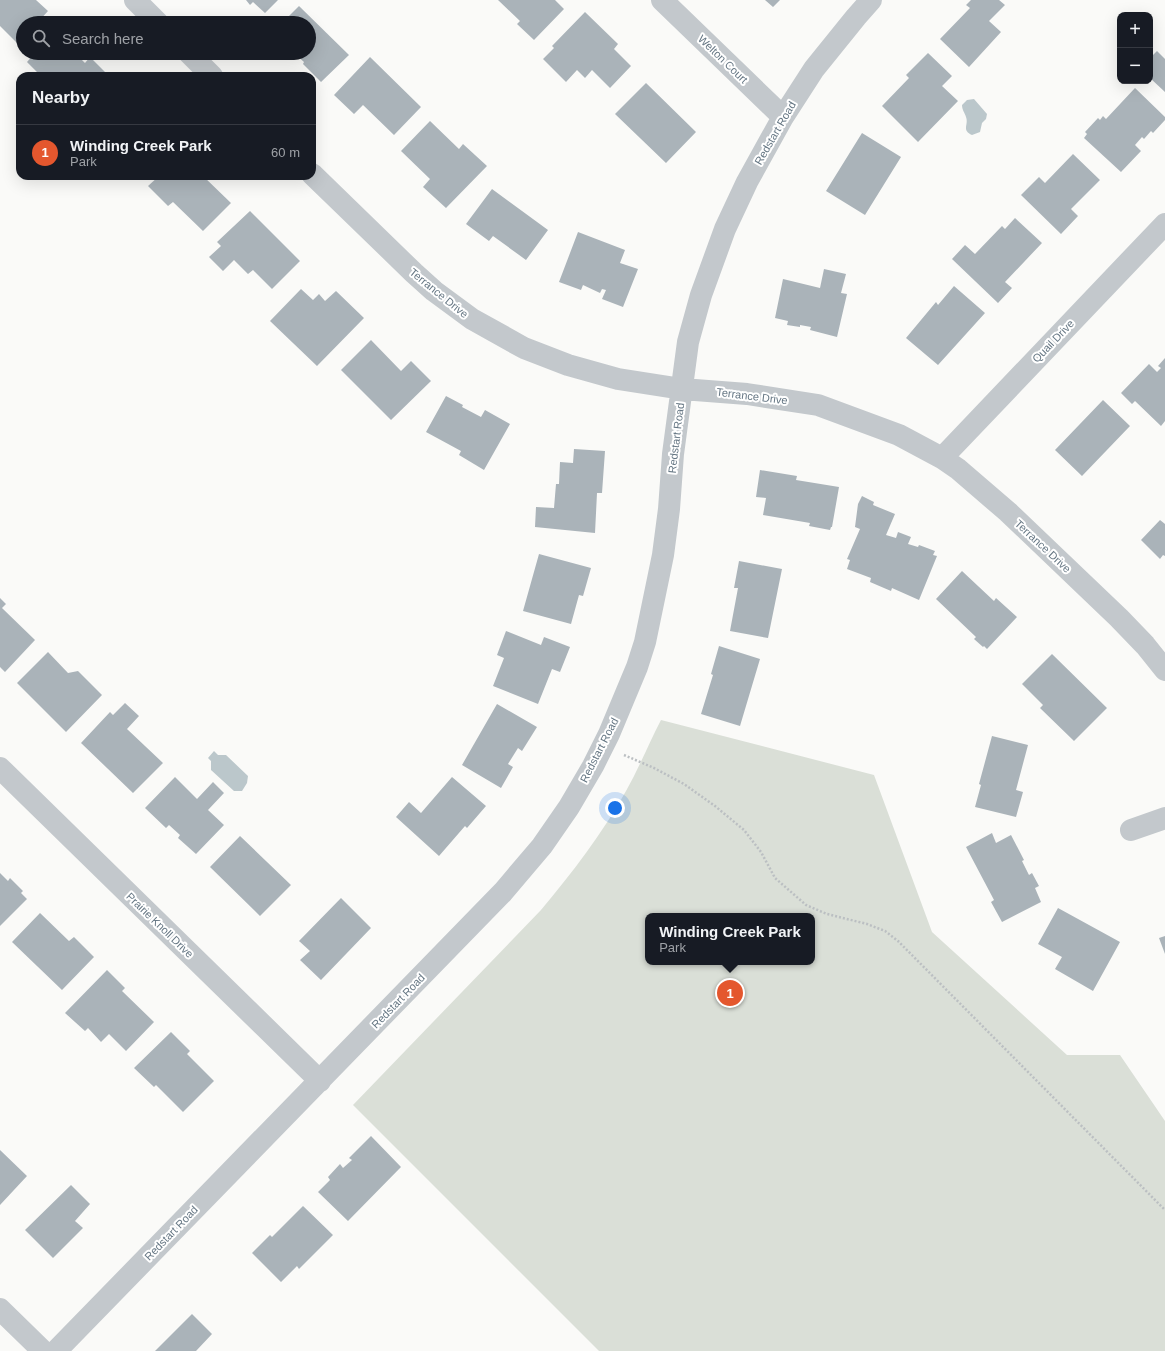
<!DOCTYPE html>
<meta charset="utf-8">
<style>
:root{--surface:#171b24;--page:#20242c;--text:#f1f3f6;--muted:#9ea1a6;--line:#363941;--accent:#e4572e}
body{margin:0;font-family:Arial,sans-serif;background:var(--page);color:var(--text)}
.controls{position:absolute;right:12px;top:12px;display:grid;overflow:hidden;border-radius:8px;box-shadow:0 4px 16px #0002}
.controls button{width:36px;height:36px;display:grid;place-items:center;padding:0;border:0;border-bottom:1px solid var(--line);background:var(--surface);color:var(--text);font:20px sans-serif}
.you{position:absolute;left:615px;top:808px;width:14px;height:14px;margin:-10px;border:3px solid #fff;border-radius:50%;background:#1a73e8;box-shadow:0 0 0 6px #1a73e833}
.badge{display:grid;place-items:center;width:26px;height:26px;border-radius:50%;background:var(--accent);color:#fff;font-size:13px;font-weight:700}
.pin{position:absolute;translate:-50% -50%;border:2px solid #fff;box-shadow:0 1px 4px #0006}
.popup{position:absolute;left:645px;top:913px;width:170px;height:52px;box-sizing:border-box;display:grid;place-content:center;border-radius:8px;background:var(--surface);filter:drop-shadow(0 1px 3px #0005);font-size:13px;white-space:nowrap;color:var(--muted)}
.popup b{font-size:15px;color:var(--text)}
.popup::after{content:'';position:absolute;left:50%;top:100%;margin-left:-8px;border:8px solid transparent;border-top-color:var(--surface)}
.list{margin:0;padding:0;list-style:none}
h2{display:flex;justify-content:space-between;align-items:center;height:52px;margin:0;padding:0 16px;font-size:17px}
h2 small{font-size:13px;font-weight:400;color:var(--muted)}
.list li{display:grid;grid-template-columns:26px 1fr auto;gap:12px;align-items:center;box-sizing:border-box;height:56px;padding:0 16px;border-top:1px solid var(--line)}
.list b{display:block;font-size:15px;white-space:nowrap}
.list p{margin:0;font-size:13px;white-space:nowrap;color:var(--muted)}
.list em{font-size:13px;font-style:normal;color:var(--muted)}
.icon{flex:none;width:22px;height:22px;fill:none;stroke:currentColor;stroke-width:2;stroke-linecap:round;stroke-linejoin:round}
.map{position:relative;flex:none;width:1165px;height:1351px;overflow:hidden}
.search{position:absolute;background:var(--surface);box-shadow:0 4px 16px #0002;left:16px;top:16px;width:300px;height:44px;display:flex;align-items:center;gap:10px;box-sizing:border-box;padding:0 14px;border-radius:22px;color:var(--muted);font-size:15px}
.panel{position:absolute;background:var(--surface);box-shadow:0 4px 16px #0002;left:16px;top:72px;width:300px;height:108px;border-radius:12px}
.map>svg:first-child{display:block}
</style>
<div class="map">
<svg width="1165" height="1351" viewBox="0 0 1165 1351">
<rect width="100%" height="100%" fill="#fafaf8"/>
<!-- green -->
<path fill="#dadfd7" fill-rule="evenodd" d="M661 720 874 775 932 932 1067 1055H1120L1165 1121V1351H599L353 1105 541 910C572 873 602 834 626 791 639 768 649 743 661 720ZM648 916H812V962H648Z"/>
<!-- water -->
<path fill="#bbc7cb" d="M974 99 987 114 986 119 982 123 980 132 972 135C961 130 969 125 966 117 965 113 962 110 962 105L967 100Z
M214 751 218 755H226L248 776 247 783 242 791H234L211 770V761L208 758Z"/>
<!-- building -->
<path fill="#aab3b9" d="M0 0H36L48 11 37 23H23V37L17 43 0 26Z
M246 0H278L265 13 253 2 250 5Z
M498 0H555L564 9 534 40 517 24 520 21Z
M765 0H780L773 7Z
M971 0H999L1005 5 989 21 1001 32 969 67 940 39 970 8 966 5Z
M299 6 349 55 321 82 303 64 304 62 295 54 294 55 292 53H309V23H282Z
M585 12 618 44 614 49 631 66 610 88 592 70 585 78 577 70 566 82 543 59 554 48 552 46Z
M1157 51 1165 59V92L1150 78V54L1151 53 1153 55Z
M35 53H75L85 63 90 57 109 76H41L27 62Z
M928 53 952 76 942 86 958 101 918 142 882 106 909 78 906 75Z
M370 57 421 107 394 135 363 105 354 114 334 95Z
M646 83 696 132 666 163 615 114Z
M1135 88 1165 117V120L1153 133 1151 131 1144 139 1142 137 1135 145 1141 151 1121 172 1084 138 1087 134 1085 132 1098 118 1100 120 1103 116 1106 119Z
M430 121 459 149 463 144 487 166 446 208 423 187 430 179 401 151Z
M862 133 901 157 865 215 826 191Z
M1073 154 1100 180 1071 209 1078 216 1061 234 1021 195 1039 177 1045 183Z
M159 176H203L231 203 203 231 173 202 168 206 148 186Z
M492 189 548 230 526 260 493 236 489 241 466 224Z
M250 211 300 261 272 289 253 270 248 274 234 260 223 271 209 257 221 246 217 242Z
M1015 218 1042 243 1005 282 1012 288 998 303 952 259 965 245 975 254 1002 226 1005 229Z
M578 232 625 250 620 263 638 269 623 307 602 299 606 290 602 289 600 293 583 285 581 290 559 282Z
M824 269 846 274 841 293 847 294 837 337 810 330 811 327 800 325V327L787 325 788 321 775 318 783 279 820 288Z
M954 286 985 313 938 365 906 338 936 302 938 305Z
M301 289 313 300 319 294 325 301 336 291 364 318 317 366 270 321Z
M371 340 401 371 411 361 431 381 391 420 341 370Z
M1165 358V421L1161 426 1135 401 1132 404 1121 393 1149 364 1157 372 1161 368 1158 366Z
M446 396 463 405 462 407 481 417 485 410 510 424 484 470 459 455 461 451 426 432Z
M1103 400 1130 426 1082 476 1055 450Z
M574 449 605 451 602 493H597L595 533 535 527 536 507 554 508 556 484H559L560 462 573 463Z
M760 470 797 476 796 480 839 487 832 527H831L830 530 809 526 810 523 763 515 766 498 756 497Z
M862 496 874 502 873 505 895 514 886 535 896 538 898 532 911 537 908 544 918 547 919 545 935 551 933 555 937 556 919 600 892 588 891 591 870 582 871 578 847 569 850 560 847 559 860 529 855 527 858 504Z
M1160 520 1165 524V556L1163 555 1160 559 1141 540Z
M539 554 591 568 583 596 579 595 571 624 523 611Z
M739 561 782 569 768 638 730 631 738 588H734Z
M962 571 994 601 996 598 1017 617 987 649 984 646 983 647 974 639 976 637 936 599Z
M0 598 6 604 2 608 35 640 5 672 0 667Z
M506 631 541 645 544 637 570 647 560 672 552 669 538 704 493 686 504 658 497 655Z
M719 646 760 659 740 726 701 714 713 675 711 674Z
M48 652 68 673 78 671 102 695 66 732 17 683Z
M1052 654 1107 708 1074 741 1040 708 1043 705 1022 684Z
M125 703 139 716 127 729 163 763 133 793 81 743 110 712 113 715Z
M497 704 537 727 522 751 518 748 508 764 513 767 501 788 462 765Z
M992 736 1028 745 1016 790 1023 792 1016 817 975 807 981 785 979 784Z
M175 777 197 799 213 782 224 793 208 810 224 825 196 854 178 838 180 835 169 825 166 828 145 808Z
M452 777 486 806 467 828 465 826 439 856 396 817 409 802 421 813Z
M992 833 996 843 1011 835 1024 860 1022 861 1029 875 1032 873 1039 886 1035 888 1041 902 1002 922 991 902 994 900 966 847Z
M240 836 291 885 260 916 210 867Z
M0 873 8 881 10 878 23 891 21 893 27 899 0 926Z
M341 898 371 928 321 980 300 960 310 951 299 941Z
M1058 908 1120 942 1093 991 1055 969 1062 957 1038 944Z
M40 913 69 941 74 937 94 957 62 990 12 942Z
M1165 936V954L1159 938Z
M107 970 125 988 122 991 154 1022 126 1051 109 1034 101 1042 88 1028 85 1031 65 1013Z
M171 1032 190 1051 187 1054 214 1081 183 1112 156 1085 154 1087 134 1068Z
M371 1136 401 1167 348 1221 318 1192 330 1180 328 1177 340 1164 343 1168 352 1160 349 1158Z
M0 1150 27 1176 0 1205Z
M71 1185 90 1204 75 1221 83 1228 53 1258 25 1230Z
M303 1206 333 1235 299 1269 297 1266 281 1282 252 1253 270 1235 272 1237Z
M192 1314 212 1334 196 1351H155Z"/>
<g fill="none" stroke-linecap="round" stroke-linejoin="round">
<!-- path -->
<path stroke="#bbbfc2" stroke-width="2.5" stroke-dasharray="2 2" stroke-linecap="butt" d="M624 755 654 768 684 784 715 806 744 830 761 852 775 878 806 905 827 914 867 924 885 931 898 941 1165 1210"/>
<!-- minor -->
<path stroke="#c3c8cc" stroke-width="22" d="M135 0 158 23
M662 0 783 117
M189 53 212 76
M312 174 414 273 434 291 472 319 524 348 568 365 618 379 682 389 747 394 818 405 899 435 942 458 958 469 1008 512 1119 618 1145 645 1165 670
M942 458 1165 224
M0 768 320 1081
M1131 830 1165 818
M0 1309 43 1351
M56 1351 503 892 542 846 569 807 593 766 609 734 637 667 645 642 663 555 669 509 673 454 688 342 701 295 725 229 747 182 783 117 814 69 856 17 871 0"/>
</g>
<g text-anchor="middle" stroke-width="4" stroke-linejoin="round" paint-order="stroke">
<!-- street labels -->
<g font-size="11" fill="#657683" stroke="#fff">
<text transform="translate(723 59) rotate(44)" y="4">Welton Court</text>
<text transform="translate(775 133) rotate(-60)" y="4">Redstart Road</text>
<text transform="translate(439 293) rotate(39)" y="4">Terrance Drive</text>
<text transform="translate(1053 341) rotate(-46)" y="4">Quail Drive</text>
<text transform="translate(752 396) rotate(7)" y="4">Terrance Drive</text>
<text transform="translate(676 438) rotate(-83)" y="4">Redstart Road</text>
<text transform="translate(1043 546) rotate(43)" y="4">Terrance Drive</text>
<text transform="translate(599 750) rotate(-63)" y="4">Redstart Road</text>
<text transform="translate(160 925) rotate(44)" y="4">Prairie Knoll Drive</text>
<text transform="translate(398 1001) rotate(-46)" y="4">Redstart Road</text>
<text transform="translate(171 1233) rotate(-46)" y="4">Redstart Road</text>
</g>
</g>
</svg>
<div class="controls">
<button>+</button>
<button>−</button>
</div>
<div class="you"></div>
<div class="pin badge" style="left:730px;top:993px">1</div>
<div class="popup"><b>Winding Creek Park</b>Park</div>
<div class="search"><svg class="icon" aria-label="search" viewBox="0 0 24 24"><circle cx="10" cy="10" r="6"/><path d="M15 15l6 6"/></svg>Search here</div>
<section class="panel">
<h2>Nearby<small></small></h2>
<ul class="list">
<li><span class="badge">1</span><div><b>Winding Creek Park</b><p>Park</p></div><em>60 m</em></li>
</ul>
</section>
</div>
